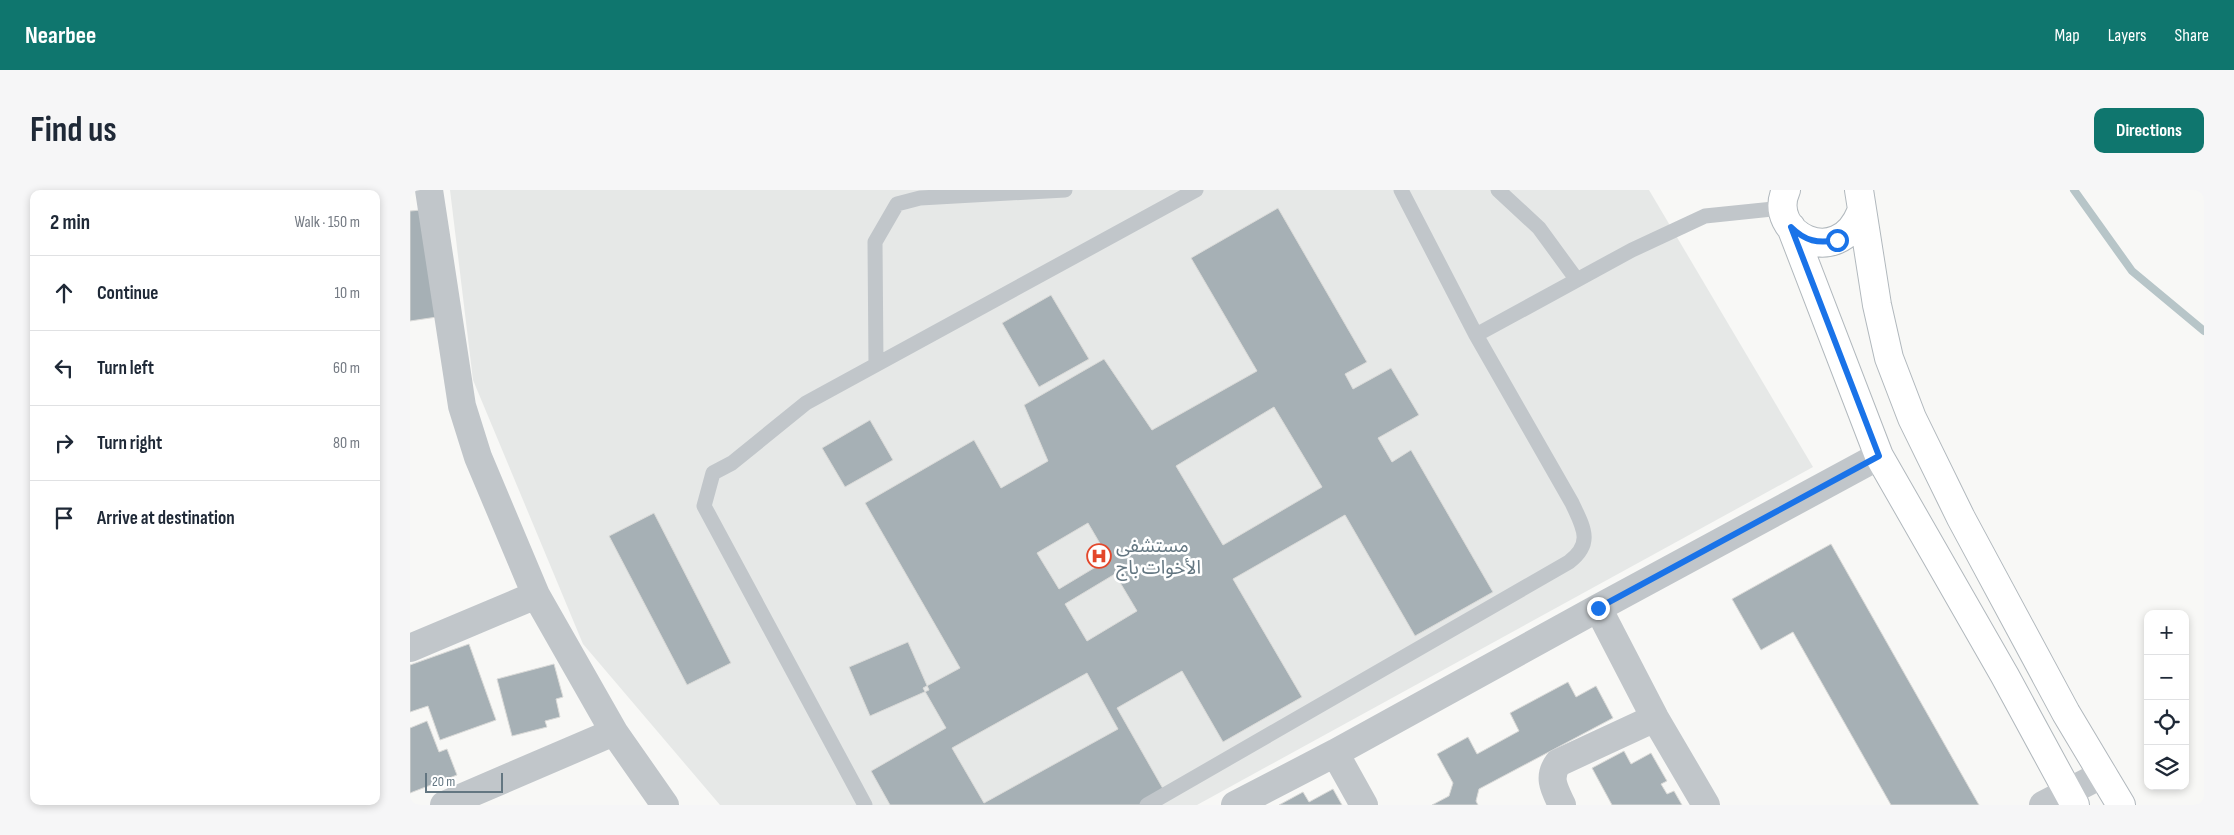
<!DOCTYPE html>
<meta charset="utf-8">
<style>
:root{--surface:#fff;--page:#f6f6f7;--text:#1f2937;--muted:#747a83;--line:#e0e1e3;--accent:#0f766e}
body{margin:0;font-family:"Sofia Sans Condensed","Noto Sans Arabic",sans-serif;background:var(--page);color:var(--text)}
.controls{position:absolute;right:15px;bottom:15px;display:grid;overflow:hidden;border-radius:10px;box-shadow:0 2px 8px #0003}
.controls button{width:45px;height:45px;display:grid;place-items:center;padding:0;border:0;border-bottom:1px solid var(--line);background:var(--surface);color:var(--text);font:25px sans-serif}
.scale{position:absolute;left:15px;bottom:12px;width:78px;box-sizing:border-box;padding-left:5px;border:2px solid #637681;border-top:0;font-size:14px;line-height:18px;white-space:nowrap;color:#637681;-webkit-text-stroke:4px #fff;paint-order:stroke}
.stop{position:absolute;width:15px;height:15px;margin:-11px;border:4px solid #1a73e8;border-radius:50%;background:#fff}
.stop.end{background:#1a73e8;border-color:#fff;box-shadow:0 1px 5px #0008}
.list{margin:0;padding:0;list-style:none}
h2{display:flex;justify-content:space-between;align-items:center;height:65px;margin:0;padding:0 20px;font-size:21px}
h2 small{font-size:16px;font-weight:400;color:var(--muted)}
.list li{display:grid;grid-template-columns:32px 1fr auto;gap:15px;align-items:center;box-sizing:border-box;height:75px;padding:0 20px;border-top:1px solid var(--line)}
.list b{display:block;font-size:19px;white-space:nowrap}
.list em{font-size:16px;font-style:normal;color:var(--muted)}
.icon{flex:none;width:28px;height:28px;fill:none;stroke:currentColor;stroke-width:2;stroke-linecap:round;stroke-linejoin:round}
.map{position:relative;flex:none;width:1794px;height:615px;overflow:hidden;border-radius:10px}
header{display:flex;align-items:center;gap:30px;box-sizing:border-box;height:70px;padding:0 25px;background:var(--accent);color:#fff}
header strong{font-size:24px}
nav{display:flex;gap:28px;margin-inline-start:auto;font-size:18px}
.intro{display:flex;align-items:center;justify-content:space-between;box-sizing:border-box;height:120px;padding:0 30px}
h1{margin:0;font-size:35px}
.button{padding:12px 22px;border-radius:10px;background:var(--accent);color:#fff;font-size:18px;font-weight:700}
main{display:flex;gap:30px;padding:0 30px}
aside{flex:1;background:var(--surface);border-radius:10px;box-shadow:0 2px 8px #0003}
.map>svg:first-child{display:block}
</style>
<header>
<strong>Nearbee</strong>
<nav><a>Map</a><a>Layers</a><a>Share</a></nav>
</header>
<div class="intro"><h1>Find us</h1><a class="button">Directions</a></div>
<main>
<aside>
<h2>2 min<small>Walk · 150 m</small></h2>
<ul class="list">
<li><svg class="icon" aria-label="ahead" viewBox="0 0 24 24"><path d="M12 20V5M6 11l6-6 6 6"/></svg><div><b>Continue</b></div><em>10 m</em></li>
<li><svg class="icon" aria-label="left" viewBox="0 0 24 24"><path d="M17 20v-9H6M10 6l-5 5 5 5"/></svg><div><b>Turn left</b></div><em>60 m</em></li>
<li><svg class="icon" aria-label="right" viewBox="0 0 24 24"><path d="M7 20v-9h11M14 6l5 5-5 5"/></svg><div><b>Turn right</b></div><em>80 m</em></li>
<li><svg class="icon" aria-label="arrive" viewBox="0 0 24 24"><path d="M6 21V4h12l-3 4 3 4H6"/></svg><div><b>Arrive at destination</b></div></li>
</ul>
</aside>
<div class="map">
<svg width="1794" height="615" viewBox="0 0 1794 615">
<rect width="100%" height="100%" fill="#f8f8f6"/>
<!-- built -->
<path fill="#e6e8e7" d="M40 0H1239L1403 277 787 615H310L173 454 63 190Z"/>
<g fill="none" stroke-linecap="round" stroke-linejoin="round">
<!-- stream -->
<path stroke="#b7c5c8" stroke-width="8" d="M1664 0 1722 81 1794 141"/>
</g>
<!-- building -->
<path fill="#a6b0b5" stroke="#dadad8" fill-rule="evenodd" d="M868 18 957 172 935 184 943 199 981 178 1009 225 968 248 982 272 1001 260 1083 402 1005 446 935 325 823 389 892 507 813 552 772 481 707 518 756 604 737 615H480L461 581 536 538 513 498 550 478 455 313 564 250 591 298 638 271 614 215 694 169 742 240 847 181 781 68ZM864 217 912 297 813 355 766 276ZM678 333 699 369 649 399 627 363ZM705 384 727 421 677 451 655 414ZM677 483 708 539 574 613 542 558Z
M11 20 27 127 0 131V21Z
M641 105 679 169 629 197 592 133Z
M460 230 483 270 435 297 412 258Z
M244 323 321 473 277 495 199 346Z
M1421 354 1569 615H1481L1383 442 1351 460 1322 409Z
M498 452 519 500 460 526 439 477Z
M59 454 86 530 30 550 18 516 0 522V475Z
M144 474 153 507 146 509 150 527 135 531 137 537 102 546 87 489Z
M1158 492 1166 507 1186 496 1203 528 1069 599 1066 611 1068 615H1022L1039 606 1043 593 1027 564 1058 547 1067 564 1109 541 1100 523Z
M17 531 29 562 37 559 47 585 0 603V538Z
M1214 561 1221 574 1241 563 1257 591 1251 594 1257 604 1264 601 1272 615H1202L1182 578Z
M923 599 932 615H869L893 602 899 612Z"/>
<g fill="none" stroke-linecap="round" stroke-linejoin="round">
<!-- secondary casing -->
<g stroke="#b1b8bd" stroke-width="30">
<path id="secondary" d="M1376 0C1356 44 1428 81 1451 22
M1449 0 1467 115 1479 168 1502 228 1551 328 1656 523 1711 615
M1381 37 1469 266 1595 486 1665 615"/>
</g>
<!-- service -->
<path stroke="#c1c6ca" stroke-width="15" d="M1088 0 1129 38 1167 90
M1066 145 1222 60 1295 26 1373 18
M466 174 465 52 487 14 510 8 655 0
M455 615 294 316 303 283 322 273 396 213 786 0
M737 615 1159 372C1184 353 1173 337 1162 313L1066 145 991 0"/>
<!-- minor -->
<path stroke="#c1c6ca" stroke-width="28" d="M19 0 52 216 68 267 126 405 204 542 255 615
M1188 418 1245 528 1296 615
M0 458 126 405
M925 563 954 615
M34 615 204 542
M825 615 925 563 1188 418 1469 266
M1152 615C1145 600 1137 588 1148 573L1245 528
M1633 615 1693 584"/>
<!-- secondary -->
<use href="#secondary" stroke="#fff" stroke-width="28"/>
</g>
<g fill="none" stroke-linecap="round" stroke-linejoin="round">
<!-- route -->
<path stroke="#1a73e8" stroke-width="6" d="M1188 418 1469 266 1381 37C1395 51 1408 54 1427 50"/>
</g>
<!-- icons -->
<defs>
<g id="hospital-ring" transform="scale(1.25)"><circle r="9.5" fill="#fff" stroke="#e3472b" stroke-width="1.5"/><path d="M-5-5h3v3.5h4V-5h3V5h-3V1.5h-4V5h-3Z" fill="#e3472b"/></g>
</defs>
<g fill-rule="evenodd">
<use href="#hospital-ring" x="689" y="366"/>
</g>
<g text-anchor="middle" stroke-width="5" stroke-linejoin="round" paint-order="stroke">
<!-- poi labels -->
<g font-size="19" fill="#637681" stroke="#fff" text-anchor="start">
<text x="706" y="362">مستشفى<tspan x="706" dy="22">الأخوات باج</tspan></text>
</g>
</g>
</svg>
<div class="controls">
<button>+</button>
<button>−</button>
<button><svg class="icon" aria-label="locate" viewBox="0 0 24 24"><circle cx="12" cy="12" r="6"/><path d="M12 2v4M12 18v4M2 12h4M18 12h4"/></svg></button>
<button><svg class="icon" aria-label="layers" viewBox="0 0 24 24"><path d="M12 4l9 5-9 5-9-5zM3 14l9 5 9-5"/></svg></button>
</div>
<div class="scale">20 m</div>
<div class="stop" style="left:1427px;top:50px"></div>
<div class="stop end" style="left:1188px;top:418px"></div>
</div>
</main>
